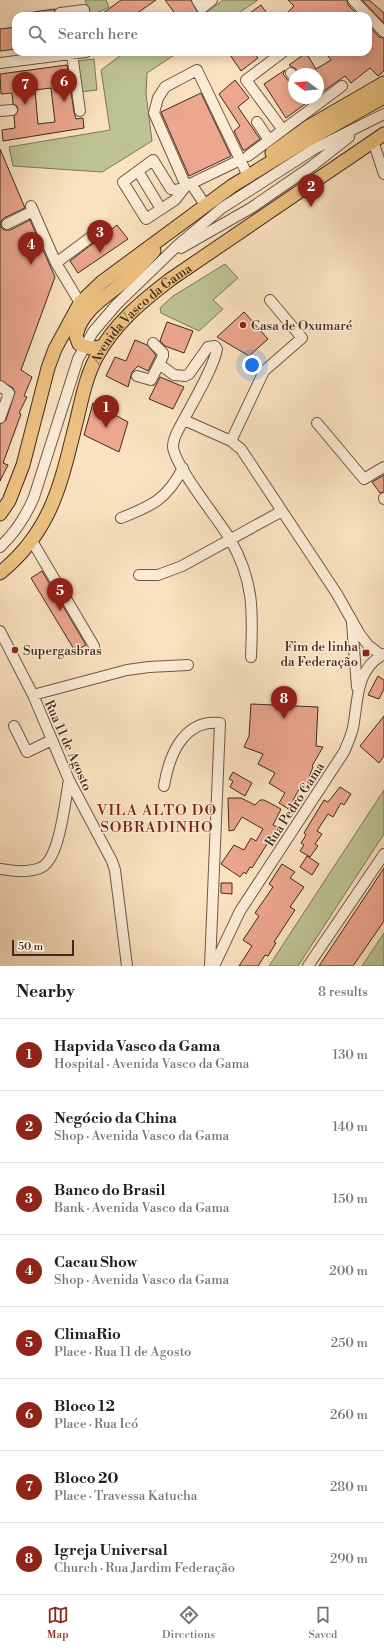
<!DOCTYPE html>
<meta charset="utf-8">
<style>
:root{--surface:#fff;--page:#f2f2f2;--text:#202124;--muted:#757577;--line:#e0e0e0;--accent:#8f2418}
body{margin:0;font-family:"Libre Bodoni",serif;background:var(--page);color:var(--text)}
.compass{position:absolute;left:288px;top:68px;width:36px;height:36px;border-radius:50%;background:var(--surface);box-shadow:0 2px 10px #0003;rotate:286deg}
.scale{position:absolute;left:12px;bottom:10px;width:62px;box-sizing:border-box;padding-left:4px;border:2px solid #40291e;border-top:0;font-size:11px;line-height:14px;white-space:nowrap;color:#40291e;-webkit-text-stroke:3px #fcecd6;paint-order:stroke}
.you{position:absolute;left:252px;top:365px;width:14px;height:14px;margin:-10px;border:3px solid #fff;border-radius:50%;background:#1a73e8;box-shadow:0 0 0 6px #1a73e833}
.badge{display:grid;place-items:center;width:26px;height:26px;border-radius:50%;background:var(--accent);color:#fff;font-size:13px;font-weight:700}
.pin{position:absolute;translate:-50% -33px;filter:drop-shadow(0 1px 2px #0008)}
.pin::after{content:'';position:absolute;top:21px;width:14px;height:12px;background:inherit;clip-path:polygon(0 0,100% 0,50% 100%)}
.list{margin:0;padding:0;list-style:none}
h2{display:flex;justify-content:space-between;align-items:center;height:52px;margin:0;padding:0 16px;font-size:17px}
h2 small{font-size:13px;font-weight:400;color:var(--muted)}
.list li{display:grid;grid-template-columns:26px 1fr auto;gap:12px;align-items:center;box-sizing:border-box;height:72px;padding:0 16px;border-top:1px solid var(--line)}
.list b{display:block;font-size:15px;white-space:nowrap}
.list p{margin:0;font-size:13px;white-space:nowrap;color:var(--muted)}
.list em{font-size:13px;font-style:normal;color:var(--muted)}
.icon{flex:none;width:22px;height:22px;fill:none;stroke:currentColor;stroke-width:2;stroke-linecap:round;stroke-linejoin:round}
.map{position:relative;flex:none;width:384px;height:966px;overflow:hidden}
.search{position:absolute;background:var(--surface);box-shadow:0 2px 10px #0003;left:12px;right:12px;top:12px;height:44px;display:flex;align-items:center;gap:10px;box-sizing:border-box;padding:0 14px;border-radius:12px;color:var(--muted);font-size:15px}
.sheet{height:628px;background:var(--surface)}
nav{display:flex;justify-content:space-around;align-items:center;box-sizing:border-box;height:56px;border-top:1px solid var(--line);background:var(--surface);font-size:11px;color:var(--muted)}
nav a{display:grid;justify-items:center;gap:2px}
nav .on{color:var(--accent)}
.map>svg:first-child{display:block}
</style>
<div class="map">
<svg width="384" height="966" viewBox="0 0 384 966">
<rect width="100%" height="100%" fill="#fae2c0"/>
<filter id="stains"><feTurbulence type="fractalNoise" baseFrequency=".005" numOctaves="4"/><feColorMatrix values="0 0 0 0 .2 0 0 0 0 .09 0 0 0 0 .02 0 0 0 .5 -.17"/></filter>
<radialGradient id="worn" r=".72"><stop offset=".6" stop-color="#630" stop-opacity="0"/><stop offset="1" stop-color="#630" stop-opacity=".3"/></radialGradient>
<!-- green -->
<path fill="#bdc393" stroke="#7e7658" d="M85 0H106L109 7 91 16Z
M223 0H258L234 16H202Z
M125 52H179L147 73 146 94 152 141 102 172 13 166 9 147 110 130 101 70Z
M94 59 97 90 79 92 76 61Z
M225 264 238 278 213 300 223 309 199 331 161 313 160 308 173 296Z
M384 790V834L298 966H269Z
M384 933V966H362Z"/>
<!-- building -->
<path fill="#eca78e" stroke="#40291e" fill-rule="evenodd" d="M121 0H156L133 16H99Z
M165 0H191L198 13 193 16H177Z
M288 0H347L348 5 359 16H292L288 12 294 6Z
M362 0H369L384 13V23Z
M261 5 269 16H246L254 10Z
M55 9 54 16H34L33 12Z
M368 25 379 37 384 38V71L378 76 370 68 351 83 345 76 322 92 318 86V74H300L296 69 289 65 306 53 316 69 331 60 325 52H368Z
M16 27V49L0 51V29Z
M228 52H253L258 58 241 71Z
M67 65 74 112 76 119 83 118 84 128 3 141 2 130 15 128 14 116 18 110 17 106 13 104 12 93 1 94 0 74ZM51 88 55 122 38 124 35 90Z
M285 70 283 74 294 88V98H301L305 104 286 118 264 84Z
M235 80 249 98 238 107 260 139 245 150H243L234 131 240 126 219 94Z
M201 93 231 156 189 176 161 112Z
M0 149 25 208 4 218 1 221V227L4 230H10L30 220 55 277 21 370 32 377 24 396 27 397 19 413 21 414 3 463 8 465 0 481V424L6 420 15 392 13 388 0 380Z
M117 225 128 239 78 273 70 261Z
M244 312 268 339 249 356 217 337Z
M167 322 193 331 184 353 165 346 160 341Z
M135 340 147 345 156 355 148 371 138 366 132 372 128 387 106 376 115 357 126 361Z
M160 377 184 387 173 409 149 399Z
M93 403 128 422 119 452 84 435Z
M384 475V492L380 493 372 482Z
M42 571 86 645 75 651 31 578Z
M378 676 384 680V689L379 699 368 695Z
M251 704 318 707 316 746 323 747 312 766 313 767 309 777 312 779 307 789 301 786 293 800 295 801 290 810 279 803 285 793 269 783 275 773 258 764 263 754 244 747 249 736Z
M384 716V756L379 763 360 746Z
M233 772 252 783 245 796 230 787 233 781 229 779Z
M340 787 351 794 344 805 341 803 333 817 328 814 317 831 322 834 315 844 318 846 310 857 300 851 304 845 301 843 306 835 304 833 324 800 328 802Z
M228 798H241L255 805 260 800H264L281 809 273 825 277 827 274 833 252 868 250 867 246 874 244 872 240 877 221 864 234 845 244 850 251 838 256 841 263 829 242 817 234 830 229 831Z
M307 856 319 864 312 875 300 867Z
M282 864 295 872 290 878 304 887 290 907 295 910 274 942 276 943 268 956 265 955 258 966H239L252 946 243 940 259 916 255 913 273 887 269 884Z
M384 868V921L353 966H319Z
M221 883H232V894L221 893Z"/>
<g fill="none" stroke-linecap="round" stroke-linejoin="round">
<!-- minor casing -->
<g stroke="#6e5746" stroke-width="12">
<path id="minor" d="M197 0 202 8 212 0
M353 0 384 32
M60 13 84 10 85 16
M283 52 246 80 283 130
M72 54 80 111
M0 63 86 52
M291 73 294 77
M0 111 12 110
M257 122 269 140
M373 141 384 174
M248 156 342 86
M153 160 171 189 177 190 186 186 175 200 146 219 123 182Z
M240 160 186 186 154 113 158 98 165 87 197 70 247 174
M138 171 161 209
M191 184 206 206
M31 206 56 263 80 303
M7 224 33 211
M181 248 251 208 312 166 349 137
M56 263 103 228
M159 364 174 375 185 376 189 374 208 347 215 346 217 349C214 367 192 404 183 421 179 429 173 437 173 446 173 464 219 520 230 539 254 581 253 611 251 657
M137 376 151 380 163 356V353L153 343
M0 386 9 393 0 418
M184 420 231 441 241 449 337 594 359 633 368 645 381 655
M317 423 364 479 384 467
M231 441 264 371 302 338 270 300
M384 498V499
M121 518C152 506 167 499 183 468
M32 541 94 646
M0 547C15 533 26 516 34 497L78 359 93 332 117 304 179 244 222 208 314 149 384 114
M139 575H158L182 566 282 511
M352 623 357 687
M0 631 33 695 69 780 112 861 115 870 127 966
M33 695 127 670 149 667 188 665
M14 726 27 752 52 740
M164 786C169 756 183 719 220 723L210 966
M0 869C13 871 27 873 40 868 60 861 65 800 69 780
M214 966 240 911 344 752C348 742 353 733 354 722 358 697 357 668 384 654
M308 966 384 854"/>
</g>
<!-- major casing -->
<g stroke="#40291e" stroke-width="15">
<g id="major">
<path d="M272 153 308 127 384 83"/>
<path d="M102 347 90 348 79 344 76 336C81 310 107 296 126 280 136 271 145 261 154 251"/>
<path d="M0 514 9 501 23 465 48 368 55 349 80 303 102 282 232 186 302 143 384 97"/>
<path id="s1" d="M0 573C53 530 61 482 77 419 82 398 86 377 96 358 114 324 141 302 171 279L384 134"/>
</g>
</g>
<!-- minor -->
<use href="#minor" stroke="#fcecd6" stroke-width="10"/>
<!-- major -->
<use href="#major" stroke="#edc180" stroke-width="13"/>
</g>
<!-- markers -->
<g fill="#8f2418" stroke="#fcecd6" stroke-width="1.5">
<circle cx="243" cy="325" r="4"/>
<circle cx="15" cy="650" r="4"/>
<rect x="362" y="649" width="8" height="8" rx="2"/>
</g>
<g text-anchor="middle" stroke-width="3" stroke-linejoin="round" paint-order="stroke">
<!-- street labels -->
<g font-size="13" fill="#40291e" stroke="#fcecd6">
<text dy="5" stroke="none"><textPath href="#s1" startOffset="304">Avenida Vasco da Gama</textPath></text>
<text transform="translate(69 745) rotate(66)" y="5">Rua 11 de Agosto</text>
<text transform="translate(294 804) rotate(-57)" y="5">Rua Pedro Gama</text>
</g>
<!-- poi labels -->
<g font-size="13" fill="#40291e" stroke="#fcecd6" text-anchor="start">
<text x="251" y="330">Casa de Oxumaré</text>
<text x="358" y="651" text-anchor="end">Fim de linha<tspan x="358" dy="15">da Federação</tspan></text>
<text x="23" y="655">Supergasbras</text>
</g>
<!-- quarter labels -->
<g font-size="15" letter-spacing="1" fill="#7a1f14" stroke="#fcecd6">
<text x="157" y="815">VILA ALTO DO<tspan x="157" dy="17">SOBRADINHO</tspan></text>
</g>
</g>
<rect width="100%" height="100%" filter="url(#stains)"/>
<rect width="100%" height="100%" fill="url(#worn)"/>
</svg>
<svg class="compass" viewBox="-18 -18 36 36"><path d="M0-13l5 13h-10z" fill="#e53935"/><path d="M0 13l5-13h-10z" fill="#757577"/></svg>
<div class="scale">50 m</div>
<div class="you"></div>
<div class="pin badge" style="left:106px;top:428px">1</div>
<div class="pin badge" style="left:311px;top:207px">2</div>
<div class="pin badge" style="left:100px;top:253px">3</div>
<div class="pin badge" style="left:31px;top:265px">4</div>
<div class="pin badge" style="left:60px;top:611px">5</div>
<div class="pin badge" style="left:64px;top:102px">6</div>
<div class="pin badge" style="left:25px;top:105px">7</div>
<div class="pin badge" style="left:284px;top:719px">8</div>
<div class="search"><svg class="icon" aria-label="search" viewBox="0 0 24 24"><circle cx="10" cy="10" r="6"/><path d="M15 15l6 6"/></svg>Search here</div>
</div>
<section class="sheet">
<h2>Nearby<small>8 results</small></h2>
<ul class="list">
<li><span class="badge">1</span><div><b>Hapvida Vasco da Gama</b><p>Hospital · Avenida Vasco da Gama</p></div><em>130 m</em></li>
<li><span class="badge">2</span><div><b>Negócio da China</b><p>Shop · Avenida Vasco da Gama</p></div><em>140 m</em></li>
<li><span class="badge">3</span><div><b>Banco do Brasil</b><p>Bank · Avenida Vasco da Gama</p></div><em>150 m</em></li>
<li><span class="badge">4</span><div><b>Cacau Show</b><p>Shop · Avenida Vasco da Gama</p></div><em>200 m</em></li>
<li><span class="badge">5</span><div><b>ClimaRio</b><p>Place · Rua 11 de Agosto</p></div><em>250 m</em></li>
<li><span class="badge">6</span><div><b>Bloco 12</b><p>Place · Rua Icó</p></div><em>260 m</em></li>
<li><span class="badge">7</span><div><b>Bloco 20</b><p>Place · Travessa Katucha</p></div><em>280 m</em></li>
<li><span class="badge">8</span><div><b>Igreja Universal</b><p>Church · Rua Jardim Federação</p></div><em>290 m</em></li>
</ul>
</section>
<nav>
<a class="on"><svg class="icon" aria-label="map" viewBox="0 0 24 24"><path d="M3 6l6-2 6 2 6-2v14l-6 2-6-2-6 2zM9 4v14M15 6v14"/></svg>Map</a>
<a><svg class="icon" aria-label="directions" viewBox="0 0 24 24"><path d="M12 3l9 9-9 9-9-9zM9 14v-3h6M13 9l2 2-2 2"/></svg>Directions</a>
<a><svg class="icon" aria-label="saved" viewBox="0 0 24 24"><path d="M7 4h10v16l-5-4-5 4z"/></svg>Saved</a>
</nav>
